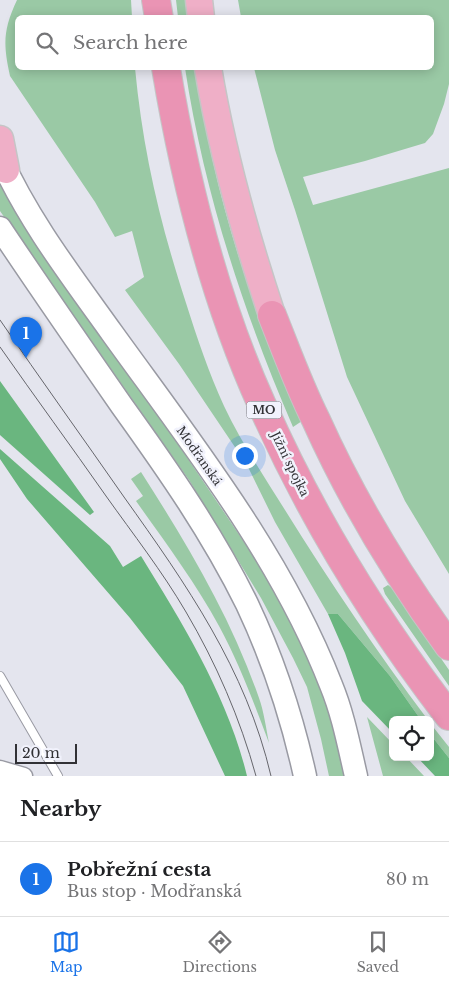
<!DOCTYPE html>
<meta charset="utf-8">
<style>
:root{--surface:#fff;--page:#f2f2f2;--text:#202124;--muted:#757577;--line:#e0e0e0;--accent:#1a73e8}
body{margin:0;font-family:"Libre Baskerville",serif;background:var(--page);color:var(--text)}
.controls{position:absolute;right:15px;bottom:15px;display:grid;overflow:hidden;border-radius:8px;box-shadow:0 2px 12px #0003}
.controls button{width:45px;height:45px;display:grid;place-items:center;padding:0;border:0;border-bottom:1px solid var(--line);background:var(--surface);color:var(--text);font:25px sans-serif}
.scale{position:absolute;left:15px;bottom:12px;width:62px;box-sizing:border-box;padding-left:5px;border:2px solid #313135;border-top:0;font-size:14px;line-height:18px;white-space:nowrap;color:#313135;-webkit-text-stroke:4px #f1f2fc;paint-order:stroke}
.you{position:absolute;left:244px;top:455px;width:18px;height:18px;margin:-12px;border:4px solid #fff;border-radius:50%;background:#1a73e8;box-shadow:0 0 0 8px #1a73e833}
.badge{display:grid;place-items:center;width:32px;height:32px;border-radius:50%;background:var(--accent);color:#fff;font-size:16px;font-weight:700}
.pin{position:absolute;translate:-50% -41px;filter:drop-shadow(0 1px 2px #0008)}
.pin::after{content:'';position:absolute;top:26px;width:18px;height:15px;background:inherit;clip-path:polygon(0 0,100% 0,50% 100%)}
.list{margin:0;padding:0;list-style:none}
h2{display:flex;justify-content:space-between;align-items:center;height:65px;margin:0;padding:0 20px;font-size:21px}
h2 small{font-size:16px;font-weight:400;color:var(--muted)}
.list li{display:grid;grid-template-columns:32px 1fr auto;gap:15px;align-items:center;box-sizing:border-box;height:75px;padding:0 20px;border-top:1px solid var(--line)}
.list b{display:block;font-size:19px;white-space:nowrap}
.list p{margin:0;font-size:16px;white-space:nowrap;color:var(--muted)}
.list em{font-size:16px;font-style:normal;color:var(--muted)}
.icon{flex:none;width:28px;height:28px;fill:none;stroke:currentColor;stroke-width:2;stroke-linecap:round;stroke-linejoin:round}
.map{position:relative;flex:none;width:449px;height:776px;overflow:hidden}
.search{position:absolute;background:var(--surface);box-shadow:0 2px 12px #0003;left:15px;right:15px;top:15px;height:55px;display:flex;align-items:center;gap:12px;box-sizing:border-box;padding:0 18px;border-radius:8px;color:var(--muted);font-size:19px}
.sheet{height:140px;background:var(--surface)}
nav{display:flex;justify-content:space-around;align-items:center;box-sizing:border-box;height:70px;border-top:1px solid var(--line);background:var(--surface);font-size:14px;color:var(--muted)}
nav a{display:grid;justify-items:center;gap:2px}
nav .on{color:var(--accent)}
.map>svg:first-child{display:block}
</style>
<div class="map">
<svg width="449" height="776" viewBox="0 0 449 776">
<rect width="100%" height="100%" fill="#e4e5ee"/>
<!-- green -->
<path fill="#9ac9a5" d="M17 0H131L132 17 18 18V68H135C143 152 160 223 186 303 197 338 209 373 224 406 241 442 264 476 285 510 330 582 377 652 428 720H421L390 676 338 614H328L275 522 247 465 179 364 125 290 144 277 132 231 115 237 95 202 10 76C3 44 3 30 17 0Z
M176 0H186L188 17H178Z
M238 0H449V84L444 104 433 134 425 143 365 161 303 177 313 205 449 168V574L405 501 347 377 295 210 275 150 254 68H432V18L241 17Z
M185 68H195C208 153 230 238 260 319 273 353 288 387 302 421L293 427C243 311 204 192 185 68Z
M0 183 19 216 84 312 180 447 263 570 294 626 318 682 333 725 345 776H329L321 739 307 687 293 658 261 598 189 480 0 211Z
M141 472C187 544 231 617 259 698 264 712 266 728 269 743 254 703 239 663 219 626 195 582 165 542 136 501L143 496 131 479Z
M388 585 393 589 449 670V686L385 594 383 588Z
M367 717 393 744V757H406L424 776H383Z
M430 723 449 747V758L430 734Z"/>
<!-- forest -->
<path fill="#6ab67f" d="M0 381 94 512 90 515 0 435Z
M0 449 110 546 123 567 141 556C183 624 228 697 247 776H225L183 686 130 618 27 499 0 459Z
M328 614H338L390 676 421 720H393V733L362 701 345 653Z
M430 734 449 758V776H435L417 757H430Z"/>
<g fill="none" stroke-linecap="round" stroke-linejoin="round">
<!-- service casing -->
<g stroke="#999aa3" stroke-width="10">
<path id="service" d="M0 676 58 776"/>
</g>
<!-- minor casing -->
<g stroke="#999aa3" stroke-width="19">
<path id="minor" d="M0 769 24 776"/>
</g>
<!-- secondary casing -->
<g stroke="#999aa3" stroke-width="25">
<path id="secondary" d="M0 157C28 220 72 277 112 333 192 444 281 556 331 685 343 714 349 746 356 776
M0 228C40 288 81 347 122 406 168 470 212 533 247 604 273 659 292 717 305 776"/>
</g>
<!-- primary casing -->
<g stroke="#c5c5c6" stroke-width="29">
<path id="primary" d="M199 0 201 18
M208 68C222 152 245 234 272 315
M0 139 6 170"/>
</g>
<!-- trunk casing -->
<g stroke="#c5c5c6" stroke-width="30">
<path id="trunk" d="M156 0 159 18
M166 68C185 182 214 299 262 405 311 516 375 620 449 716
M272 315C286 350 299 386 316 420 352 500 398 576 449 646"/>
</g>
<!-- service -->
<use href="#service" stroke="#fff" stroke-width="8"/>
<!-- minor -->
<use href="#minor" stroke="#fff" stroke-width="16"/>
<!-- secondary -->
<use href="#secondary" stroke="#fff" stroke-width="22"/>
<!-- primary -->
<use href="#primary" stroke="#efafc7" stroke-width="26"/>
<!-- trunk -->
<use href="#trunk" stroke="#ea94b4" stroke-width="28"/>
<!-- tram -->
<path stroke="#66666c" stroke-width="1" d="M0 320C41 380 83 438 124 497 186 584 246 669 271 776
M0 347C35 397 71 446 106 496 133 534 162 571 186 612 216 663 240 718 256 776"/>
</g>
<g text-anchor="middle" stroke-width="5" stroke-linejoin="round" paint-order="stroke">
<!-- shield labels -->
<rect fill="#f1f2fc" stroke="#6b6b71" stroke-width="1" x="246.5" y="401.5" width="35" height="17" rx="4"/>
<g font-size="11" font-weight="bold" fill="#313135">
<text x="264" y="414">MO</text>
</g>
<!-- street labels -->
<g font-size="12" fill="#313135" stroke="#f1f2fc">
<text transform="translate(199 456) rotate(55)" y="4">Modřanská</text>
<text transform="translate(290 464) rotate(64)" y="4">Jižní spojka</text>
</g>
</g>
</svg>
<div class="controls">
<button><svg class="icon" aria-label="locate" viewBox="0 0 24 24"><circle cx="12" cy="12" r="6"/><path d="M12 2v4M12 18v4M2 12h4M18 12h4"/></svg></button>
</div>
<div class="scale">20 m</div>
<div class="you"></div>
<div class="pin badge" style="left:26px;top:358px">1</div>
<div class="search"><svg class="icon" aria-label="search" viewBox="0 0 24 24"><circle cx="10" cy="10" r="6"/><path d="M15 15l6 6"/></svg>Search here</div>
</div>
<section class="sheet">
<h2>Nearby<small></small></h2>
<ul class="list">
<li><span class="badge">1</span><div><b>Pobřežní cesta</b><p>Bus stop · Modřanská</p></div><em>80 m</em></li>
</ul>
</section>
<nav>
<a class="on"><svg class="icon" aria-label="map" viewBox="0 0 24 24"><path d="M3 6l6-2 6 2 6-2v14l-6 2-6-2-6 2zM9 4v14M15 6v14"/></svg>Map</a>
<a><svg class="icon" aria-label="directions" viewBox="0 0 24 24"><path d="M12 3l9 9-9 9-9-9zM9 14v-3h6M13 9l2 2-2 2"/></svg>Directions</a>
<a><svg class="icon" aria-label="saved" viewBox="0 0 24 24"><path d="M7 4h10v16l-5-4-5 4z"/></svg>Saved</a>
</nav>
